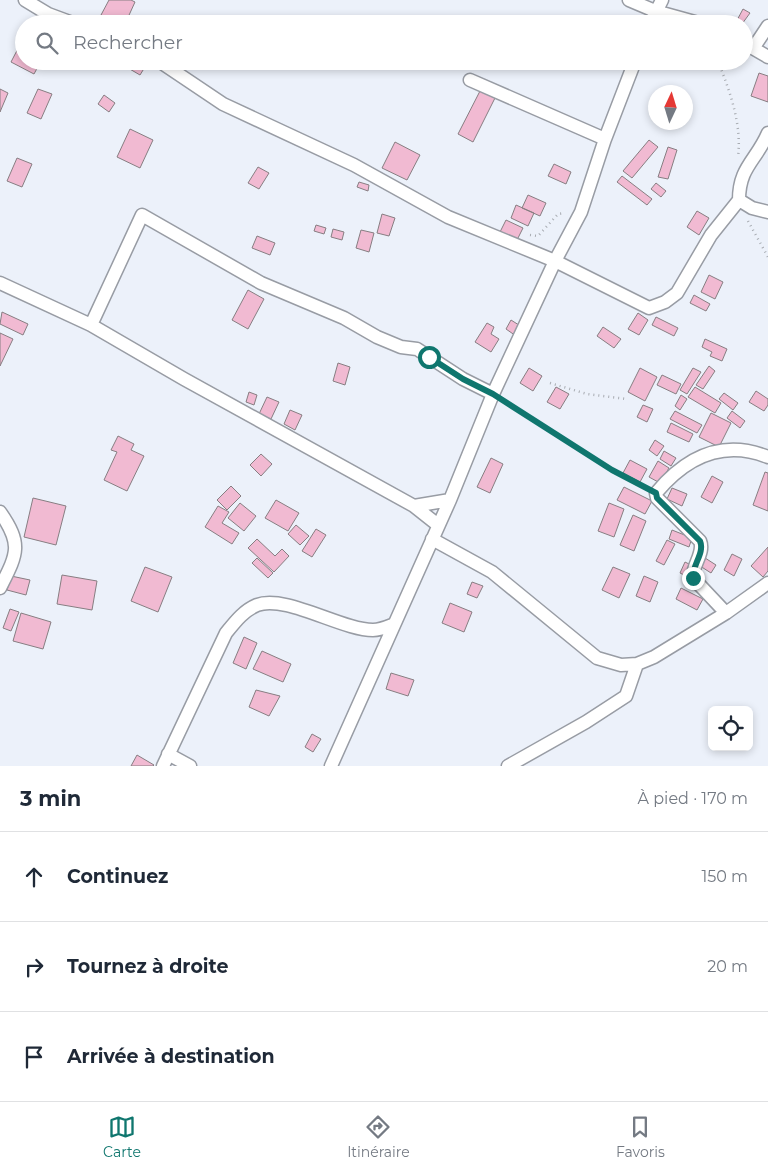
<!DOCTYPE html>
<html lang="fr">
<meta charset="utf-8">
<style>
:root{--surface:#fff;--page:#f6f6f7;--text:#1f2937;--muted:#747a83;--line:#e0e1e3;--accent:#0f766e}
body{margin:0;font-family:Montserrat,sans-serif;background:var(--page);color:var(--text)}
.controls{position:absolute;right:15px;bottom:15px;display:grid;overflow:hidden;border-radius:8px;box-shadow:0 2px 8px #0003}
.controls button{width:45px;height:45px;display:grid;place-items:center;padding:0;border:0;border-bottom:1px solid var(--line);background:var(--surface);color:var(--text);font:25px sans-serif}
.compass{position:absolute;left:648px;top:85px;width:45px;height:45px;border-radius:50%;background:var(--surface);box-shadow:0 2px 8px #0003;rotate:4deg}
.stop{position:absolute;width:15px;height:15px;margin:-11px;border:4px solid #0f766e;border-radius:50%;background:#fff}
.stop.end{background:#0f766e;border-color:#fff;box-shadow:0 1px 5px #0008}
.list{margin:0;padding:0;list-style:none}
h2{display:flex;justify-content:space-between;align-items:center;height:65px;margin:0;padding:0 20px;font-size:21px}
h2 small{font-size:16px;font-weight:400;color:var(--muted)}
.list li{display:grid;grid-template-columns:32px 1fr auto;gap:15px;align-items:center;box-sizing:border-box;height:90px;padding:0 20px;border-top:1px solid var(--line)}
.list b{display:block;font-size:19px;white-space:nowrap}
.list em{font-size:16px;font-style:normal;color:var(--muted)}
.icon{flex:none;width:28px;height:28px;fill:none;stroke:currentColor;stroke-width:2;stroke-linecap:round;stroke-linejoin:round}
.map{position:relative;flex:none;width:768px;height:766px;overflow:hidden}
.search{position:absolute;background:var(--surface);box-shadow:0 2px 8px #0003;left:15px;right:15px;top:15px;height:55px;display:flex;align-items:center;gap:12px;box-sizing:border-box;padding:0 18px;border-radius:28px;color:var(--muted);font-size:19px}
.sheet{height:335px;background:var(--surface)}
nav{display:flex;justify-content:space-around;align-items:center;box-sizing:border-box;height:70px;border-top:1px solid var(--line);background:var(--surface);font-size:14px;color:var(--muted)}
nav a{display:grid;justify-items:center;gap:2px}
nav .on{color:var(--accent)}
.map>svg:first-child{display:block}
</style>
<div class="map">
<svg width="768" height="766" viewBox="0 0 768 766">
<rect width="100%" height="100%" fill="#ecf1fa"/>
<!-- building -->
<path fill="#f1bad2" stroke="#877e82" d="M109 0H131L135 2 125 24H118L101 15Z
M743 9 750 13 742 24H735Z
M510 16 523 19 520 24H506Z
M24 37V61H41L34 74 11 62Z
M116 61H147L148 62 140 75Z
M759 73 768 76V102L751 96Z
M0 89 8 93 0 112Z
M38 89 52 94 41 119 27 113Z
M480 91 495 98 473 142 458 134Z
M104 95 115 103 109 112 98 104Z
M130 129 153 140 140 168 117 157Z
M649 140 658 147 632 178 623 171Z
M395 142 420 155 407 180 382 168Z
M668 147 677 150 668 179 658 177Z
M17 158 32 164 22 187 7 181Z
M554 164 571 172 566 184 548 176Z
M258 167 269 173 259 189 248 183Z
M622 176 652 199 647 205 617 182Z
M359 182 369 185 368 191 357 187Z
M656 183 666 191 661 197 651 189Z
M528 195 546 203 540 216 522 208Z
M516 205 534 213 528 226 511 218Z
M697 211 709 218 699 235 687 227Z
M382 214 395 218 389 236 377 233Z
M506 220 523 228 517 240 500 232Z
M316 225 326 228 324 234 314 231Z
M333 229 344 232 342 240 331 237Z
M361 230 374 233 369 252 356 248Z
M257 236 275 243 270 255 252 248Z
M709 275 723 282 715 299 701 292Z
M248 290 264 299 248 329 232 320Z
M694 295 710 304 706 311 690 303Z
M2 312 28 324 23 335 0 324Z
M638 313 648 320 639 335 628 329Z
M656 317 678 328 674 336 652 325Z
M511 320 522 327 516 336 506 329Z
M487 323 494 327 491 334 499 339 491 352 475 342Z
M603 327 621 339 614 348 597 336Z
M0 333 13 339 0 366Z
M705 339 727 349 722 361 710 356 712 352 702 347Z
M338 363 350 367 345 385 333 381Z
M709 366 715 371 703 389 696 385Z
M529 368 542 376 533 391 520 383Z
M640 368 657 377 645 401 628 392Z
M693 368 701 372 687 394 680 390Z
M662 375 681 384 676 394 657 385Z
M556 387 569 394 560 409 547 402Z
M695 387 721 403 715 413 688 397Z
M756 391 768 399V405L764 411 749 402Z
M249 392 257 395 254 405 246 402Z
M724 393 738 403 733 410 719 399Z
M681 395 687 399 680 410 675 406Z
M267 397 279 402 271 419 259 414Z
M643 405 653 409 647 422 637 417Z
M290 410 302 415 295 430 284 424Z
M675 411 702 425 697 433 670 419Z
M732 411 745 421 740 428 727 418Z
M711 413 731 423 719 447 699 437Z
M671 423 693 434 689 442 667 432Z
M118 436 134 444 131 450 144 456 127 491 104 480 117 452 111 450Z
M655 440 664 446 657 456 649 450Z
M664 451 676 458 671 466 660 459Z
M261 454 272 464 261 476 250 465Z
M491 458 503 464 490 493 477 487Z
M630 460 647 469 640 482 623 473Z
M658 461 669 468 660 483 649 477Z
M765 472 768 473V511L753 505Z
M712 476 723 482 712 503 701 497Z
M231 486 241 496 227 510 217 500Z
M624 487 652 501 645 514 617 500Z
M672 488 687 494 682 506 667 499Z
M33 498 66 506 56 545 24 537Z
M276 500 299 513 288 531 265 518Z
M240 503 256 516 244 531 228 518Z
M609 503 624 509 614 537 598 531Z
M218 506 229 512 222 523 239 533 232 544 205 527Z
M633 515 646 521 634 551 620 545Z
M296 525 309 536 300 545 288 534Z
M316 529 326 535 312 557 302 551Z
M672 530 692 538 689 547 669 539Z
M257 539 275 556 282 549 289 556 274 572 248 548Z
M667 540 675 544 664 565 656 561Z
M768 547V571L763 577 751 566Z
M732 554 742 559 734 576 724 570Z
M702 556 716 565 711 573 697 564Z
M257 558 273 573 268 578 252 563Z
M685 562 693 566 688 577 680 573Z
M145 567 172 577 158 612 131 601Z
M613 567 630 574 619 598 602 590Z
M62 575 97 581 92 610 57 604Z
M11 576 30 580 26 595 7 590Z
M644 576 658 582 650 602 636 596Z
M472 582 483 586 477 598 467 594Z
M681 588 703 599 697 610 676 599Z
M450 603 472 612 464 632 442 623Z
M10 609 19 612 11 631 3 628Z
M21 613 51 622 43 649 13 641Z
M244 637 257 643 246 669 233 663Z
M262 651 291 664 283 682 253 669Z
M391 673 414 680 408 696 386 689Z
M256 690 280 696 269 716 249 707Z
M312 734 321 739 313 752 305 747Z
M137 755 154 765 153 766H131Z"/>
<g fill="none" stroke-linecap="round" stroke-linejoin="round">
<!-- street casing -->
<g stroke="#989ca4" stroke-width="15">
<path id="street" d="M25 0 48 14 75 24
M629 0 655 11 702 24
M650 24 662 0
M744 43 768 57
M754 47 768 26
M159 61 223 104 354 165 448 217 555 261 649 308 665 302 677 293 711 235 739 200
M470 80 605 139
M768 133C756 161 739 167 739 200L752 208 768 212
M0 283 91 325 184 379 414 506 450 500
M91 325 142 215 261 283 344 318 377 337 401 347 417 349 463 379 493 394
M414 506 438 525
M0 512C23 545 17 554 0 588
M432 539 492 572 597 658 621 665 637 664 654 657 726 613 768 583
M726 613 693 578C692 565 705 553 700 541L657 498 656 493C686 457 723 439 768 457
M168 754 190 766
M163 766 226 633C235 622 243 611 257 605 285 594 342 630 373 630 379 630 387 627 392 625
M331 766 450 500 493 394 555 261 581 212 605 139 635 61
M508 766 586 722 626 696 637 664"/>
</g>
<!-- path -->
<path stroke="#a8acb2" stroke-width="2.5" stroke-dasharray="1 4" stroke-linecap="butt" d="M718 61C730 92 742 124 738 157
M748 221 768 257
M530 235 538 236 558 214 565 213
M550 383 587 394 627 399
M503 401 611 470 646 488"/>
<!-- street -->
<use href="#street" stroke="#fff" stroke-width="12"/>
</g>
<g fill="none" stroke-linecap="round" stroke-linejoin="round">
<!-- route -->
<path stroke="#0f766e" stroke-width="6" d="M429 357 463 379 493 394 612 470 656 493 657 498 700 541C705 553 692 565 693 578"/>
</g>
</svg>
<div class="controls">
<button><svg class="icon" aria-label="locate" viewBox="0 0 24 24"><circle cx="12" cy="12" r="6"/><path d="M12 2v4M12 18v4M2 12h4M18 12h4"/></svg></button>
</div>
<svg class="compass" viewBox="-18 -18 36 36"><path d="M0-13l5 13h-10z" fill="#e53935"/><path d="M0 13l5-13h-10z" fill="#747a83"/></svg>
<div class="stop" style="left:429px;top:357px"></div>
<div class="stop end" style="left:693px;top:578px"></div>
<div class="search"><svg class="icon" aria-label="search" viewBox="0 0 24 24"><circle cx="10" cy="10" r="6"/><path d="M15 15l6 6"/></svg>Rechercher</div>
</div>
<section class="sheet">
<h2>3 min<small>À pied · 170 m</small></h2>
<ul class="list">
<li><svg class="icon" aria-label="ahead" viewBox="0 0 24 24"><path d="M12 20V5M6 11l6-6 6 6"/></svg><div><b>Continuez</b></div><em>150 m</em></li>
<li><svg class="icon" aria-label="right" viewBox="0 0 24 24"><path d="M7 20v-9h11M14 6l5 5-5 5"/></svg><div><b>Tournez à droite</b></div><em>20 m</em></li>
<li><svg class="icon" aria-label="arrive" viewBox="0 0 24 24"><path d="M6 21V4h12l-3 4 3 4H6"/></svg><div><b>Arrivée à destination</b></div></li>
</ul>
</section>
<nav>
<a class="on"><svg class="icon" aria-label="map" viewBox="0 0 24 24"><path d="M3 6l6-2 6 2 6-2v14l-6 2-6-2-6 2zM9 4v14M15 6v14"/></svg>Carte</a>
<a><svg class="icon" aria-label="directions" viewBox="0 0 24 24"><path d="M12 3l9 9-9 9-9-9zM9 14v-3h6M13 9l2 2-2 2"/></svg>Itinéraire</a>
<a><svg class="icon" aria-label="saved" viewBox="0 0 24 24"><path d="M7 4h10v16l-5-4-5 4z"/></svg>Favoris</a>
</nav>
